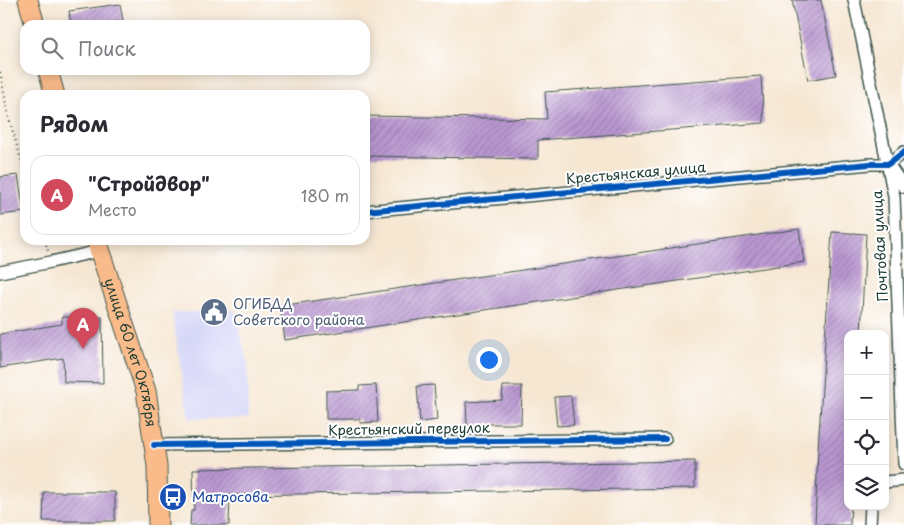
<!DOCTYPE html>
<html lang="ru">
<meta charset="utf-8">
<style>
:root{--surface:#fff;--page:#f7f7f7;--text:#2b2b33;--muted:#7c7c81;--line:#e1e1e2;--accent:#d1495b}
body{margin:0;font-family:"Playpen Sans",sans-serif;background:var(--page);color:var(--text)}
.controls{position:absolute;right:15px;bottom:15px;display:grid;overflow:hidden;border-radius:10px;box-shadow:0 2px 12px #0003}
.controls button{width:45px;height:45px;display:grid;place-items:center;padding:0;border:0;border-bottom:1px solid var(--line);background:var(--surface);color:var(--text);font:25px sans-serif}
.you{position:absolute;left:488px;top:359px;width:18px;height:18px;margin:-12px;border:4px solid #fff;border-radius:50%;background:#1a73e8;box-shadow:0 0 0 8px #1a73e833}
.badge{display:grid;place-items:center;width:32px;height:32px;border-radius:50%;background:var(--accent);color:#fff;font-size:16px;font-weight:700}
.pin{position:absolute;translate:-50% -41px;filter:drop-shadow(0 1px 2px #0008)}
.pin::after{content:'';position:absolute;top:26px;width:18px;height:15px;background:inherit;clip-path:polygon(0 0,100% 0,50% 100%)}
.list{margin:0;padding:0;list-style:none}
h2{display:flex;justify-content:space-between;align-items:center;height:65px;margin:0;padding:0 20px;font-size:21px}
h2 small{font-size:16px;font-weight:400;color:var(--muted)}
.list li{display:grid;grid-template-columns:32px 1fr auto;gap:15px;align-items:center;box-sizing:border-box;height:80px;margin:0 10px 10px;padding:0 10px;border:1px solid var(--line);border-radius:15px}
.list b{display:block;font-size:19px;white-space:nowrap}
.list p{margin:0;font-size:16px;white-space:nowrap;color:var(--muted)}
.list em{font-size:16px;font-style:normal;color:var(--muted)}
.icon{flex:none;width:28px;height:28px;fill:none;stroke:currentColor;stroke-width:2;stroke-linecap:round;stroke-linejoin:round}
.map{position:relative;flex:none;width:904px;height:525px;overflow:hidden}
.search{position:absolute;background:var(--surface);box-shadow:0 2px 12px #0003;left:20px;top:20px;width:350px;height:55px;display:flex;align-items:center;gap:12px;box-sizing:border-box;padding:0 18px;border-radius:15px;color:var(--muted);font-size:19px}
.panel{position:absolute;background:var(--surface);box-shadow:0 2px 12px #0003;left:20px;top:90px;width:350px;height:155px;border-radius:15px}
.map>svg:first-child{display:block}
</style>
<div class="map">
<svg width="904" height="525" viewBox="0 0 904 525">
<defs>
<pattern id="building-hatch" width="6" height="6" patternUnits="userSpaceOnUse" patternTransform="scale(1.25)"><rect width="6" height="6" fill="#ba97d2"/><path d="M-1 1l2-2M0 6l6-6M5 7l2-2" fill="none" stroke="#977cab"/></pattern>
</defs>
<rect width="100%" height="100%" fill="#fff"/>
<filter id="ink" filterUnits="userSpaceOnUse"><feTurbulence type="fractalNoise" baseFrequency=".02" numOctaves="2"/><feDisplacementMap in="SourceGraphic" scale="10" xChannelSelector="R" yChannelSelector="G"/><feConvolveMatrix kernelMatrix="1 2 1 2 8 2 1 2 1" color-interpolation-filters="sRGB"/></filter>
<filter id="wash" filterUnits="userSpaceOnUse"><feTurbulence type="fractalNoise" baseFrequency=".0096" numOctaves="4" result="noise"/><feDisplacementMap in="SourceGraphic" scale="20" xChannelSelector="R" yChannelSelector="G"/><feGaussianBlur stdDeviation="1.12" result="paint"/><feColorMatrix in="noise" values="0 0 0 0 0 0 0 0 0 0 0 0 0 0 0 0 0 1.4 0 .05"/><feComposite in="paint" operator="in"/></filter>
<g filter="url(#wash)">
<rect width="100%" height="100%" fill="#f6e7d3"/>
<!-- built -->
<path fill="#d6d7f8" d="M235 310 248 365V419L189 418 172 313Z"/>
<g id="blocks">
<!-- building -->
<path fill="url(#building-hatch)" d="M792 0H821L836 75 808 80Z
M120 4 123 21 94 25H71L69 11Z
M761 76 764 123 538 140V159L365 156V116L547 119 545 92Z
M18 175 24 212 0 215V177Z
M799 229 804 262 285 340 280 306Z
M832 232 866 234 861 334H848V506H851L850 525H815L818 450Z
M62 317H102L103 383 64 382 63 358 0 368V334L62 324Z
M376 385 378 422 360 423V419H326V391L359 390V386Z
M434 385 437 420 420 422 417 386Z
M503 386H522L521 424H490L467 425 466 402 502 400Z
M571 396 574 425 557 426 554 397Z
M695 461V488L230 495 229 525H190L191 510H194L193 469Z
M44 492H115V521H43Z"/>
</g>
</g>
<g filter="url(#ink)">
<use href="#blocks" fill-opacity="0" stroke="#3f564c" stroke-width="1"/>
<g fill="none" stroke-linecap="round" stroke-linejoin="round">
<!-- street casing -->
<g stroke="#3f564c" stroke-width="14">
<path id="street" d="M854 0 894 196 904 464
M891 168 904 187
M365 211 870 164H888L904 152
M0 272 51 262 99 251
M154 445 665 439
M885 482 904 480
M870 525 871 506"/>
</g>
<!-- primary casing -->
<g stroke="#3f564c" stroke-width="21">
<g id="primary">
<path d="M28 0 35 25"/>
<path d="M48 70 55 95"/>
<path id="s1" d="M96 240 146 391 157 466 158 525"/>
</g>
</g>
<!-- path -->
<path stroke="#3f564c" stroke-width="2.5" stroke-dasharray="1 4" stroke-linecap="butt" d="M0 72 9 118 25 173
M45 240 48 251"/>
<!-- street -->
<use href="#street" stroke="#fff" stroke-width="11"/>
<!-- primary -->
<use href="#primary" stroke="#fabb8b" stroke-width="19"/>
<!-- cycleway casing -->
<g stroke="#fff" stroke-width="9">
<path id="cycleway" d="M365 211 870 164H888L904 152
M154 445 665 439"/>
</g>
<!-- cycleway -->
<use href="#cycleway" stroke="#0057b8" stroke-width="6"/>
</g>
</g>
<!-- icons -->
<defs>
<g id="civic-disc" transform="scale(1.4375)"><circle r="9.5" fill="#5c6f8a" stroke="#fff"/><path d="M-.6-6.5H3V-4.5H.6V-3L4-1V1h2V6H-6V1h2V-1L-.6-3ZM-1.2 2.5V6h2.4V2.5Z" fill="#fff"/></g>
<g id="bus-disc" transform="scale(1.4375)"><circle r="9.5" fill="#1a4fb4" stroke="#fff"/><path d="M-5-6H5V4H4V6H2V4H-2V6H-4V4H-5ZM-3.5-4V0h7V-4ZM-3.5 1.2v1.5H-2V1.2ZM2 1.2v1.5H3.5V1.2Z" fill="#fff"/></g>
</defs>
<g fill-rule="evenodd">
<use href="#civic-disc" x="214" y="312"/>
<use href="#bus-disc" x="173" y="497"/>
</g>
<g text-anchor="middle" stroke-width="4" stroke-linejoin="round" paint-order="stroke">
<!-- street labels -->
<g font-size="14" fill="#1f3d34" stroke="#fff">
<text transform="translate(636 173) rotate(-5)" y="5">Крестьянская улица</text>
<text transform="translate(880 246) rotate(-93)" y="5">Почтовая улица</text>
<text dy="5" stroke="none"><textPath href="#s1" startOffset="118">улица 60 лет Октября</textPath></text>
<text transform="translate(409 429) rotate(-1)" y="5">Крестьянский переулок</text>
</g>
<!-- service labels -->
<g font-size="14" fill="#4e5e75" stroke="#fff" text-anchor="start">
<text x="233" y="309">ОГИБДД<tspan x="233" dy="16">Советского района</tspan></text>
</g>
<!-- transit labels -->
<g font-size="14" fill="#164399" stroke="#fff" text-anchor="start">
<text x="192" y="502">Матросова</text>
</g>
</g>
</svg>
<div class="controls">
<button>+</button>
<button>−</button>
<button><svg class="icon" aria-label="locate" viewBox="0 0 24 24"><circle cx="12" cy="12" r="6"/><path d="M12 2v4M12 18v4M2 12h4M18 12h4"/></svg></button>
<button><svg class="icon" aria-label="layers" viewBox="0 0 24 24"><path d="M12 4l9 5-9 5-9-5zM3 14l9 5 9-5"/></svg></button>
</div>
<div class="you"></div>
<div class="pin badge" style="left:83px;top:349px">A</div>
<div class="search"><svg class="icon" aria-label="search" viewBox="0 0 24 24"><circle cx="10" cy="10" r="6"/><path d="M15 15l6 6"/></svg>Поиск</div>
<section class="panel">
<h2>Рядом<small></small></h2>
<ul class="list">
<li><span class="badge">A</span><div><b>&quot;Стройдвор&quot;</b><p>Место</p></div><em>180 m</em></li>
</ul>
</section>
</div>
